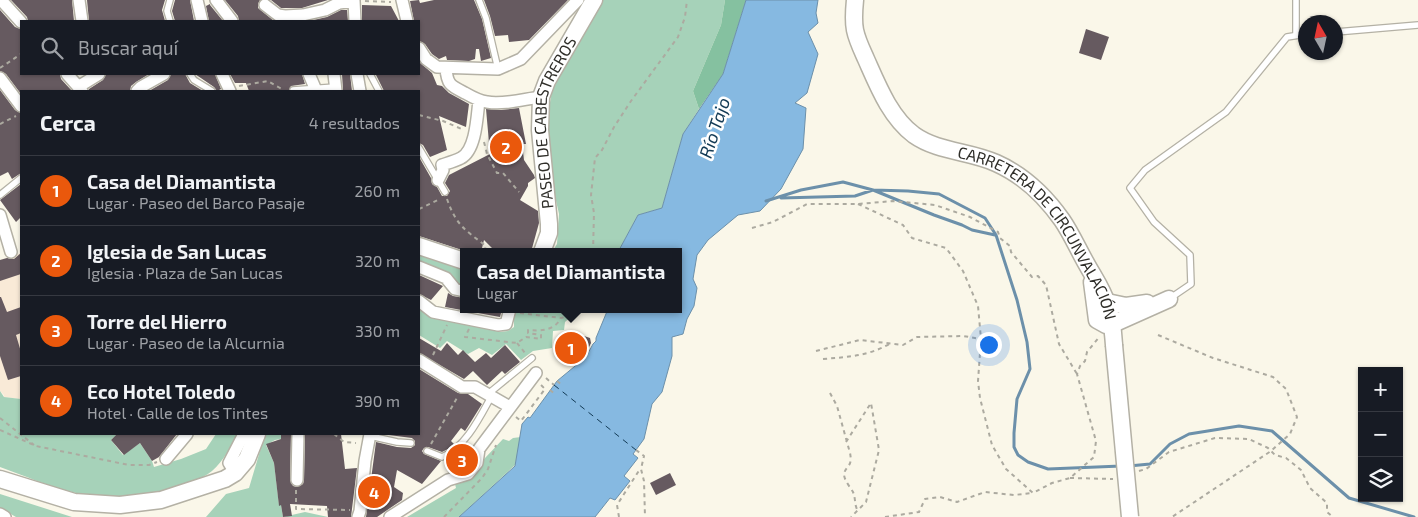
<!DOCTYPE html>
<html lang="es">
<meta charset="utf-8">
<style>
:root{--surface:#171b24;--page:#20242c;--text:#f1f3f6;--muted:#9ea1a6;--line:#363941;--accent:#ea580c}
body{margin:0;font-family:"Exo 2",sans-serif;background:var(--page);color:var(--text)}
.controls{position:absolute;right:15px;bottom:15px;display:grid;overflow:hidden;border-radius:0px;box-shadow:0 1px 4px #0004}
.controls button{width:45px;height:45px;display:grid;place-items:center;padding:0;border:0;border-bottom:1px solid var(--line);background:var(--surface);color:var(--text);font:25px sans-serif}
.compass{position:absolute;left:1298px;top:15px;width:45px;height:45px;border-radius:50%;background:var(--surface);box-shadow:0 1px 4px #0004;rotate:351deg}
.you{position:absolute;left:988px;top:344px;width:18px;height:18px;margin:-12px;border:4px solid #fff;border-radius:50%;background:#1a73e8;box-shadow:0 0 0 8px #1a73e833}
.badge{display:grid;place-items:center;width:32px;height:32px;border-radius:50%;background:var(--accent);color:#fff;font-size:16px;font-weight:700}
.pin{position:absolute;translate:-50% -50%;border:2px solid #fff;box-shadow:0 1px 5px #0006}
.popup{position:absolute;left:460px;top:248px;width:222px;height:65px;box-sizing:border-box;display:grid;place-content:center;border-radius:0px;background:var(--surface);filter:drop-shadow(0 1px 4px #0005);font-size:16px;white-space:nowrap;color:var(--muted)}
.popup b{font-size:19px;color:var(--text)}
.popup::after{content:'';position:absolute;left:50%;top:100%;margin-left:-10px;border:10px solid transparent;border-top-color:var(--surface)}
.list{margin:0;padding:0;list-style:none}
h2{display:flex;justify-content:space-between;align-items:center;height:65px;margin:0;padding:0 20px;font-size:21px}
h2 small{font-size:16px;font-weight:400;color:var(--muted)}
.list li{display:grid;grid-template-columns:32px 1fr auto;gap:15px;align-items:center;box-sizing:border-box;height:70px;padding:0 20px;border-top:1px solid var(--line)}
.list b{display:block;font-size:19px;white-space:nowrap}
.list p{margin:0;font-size:16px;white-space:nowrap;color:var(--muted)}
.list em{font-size:16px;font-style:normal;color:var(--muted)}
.icon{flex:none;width:28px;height:28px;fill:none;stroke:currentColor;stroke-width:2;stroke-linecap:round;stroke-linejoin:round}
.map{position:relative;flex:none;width:1418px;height:517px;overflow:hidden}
.search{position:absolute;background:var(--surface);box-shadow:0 1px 4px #0004;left:20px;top:20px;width:400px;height:55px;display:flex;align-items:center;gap:12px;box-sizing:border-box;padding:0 18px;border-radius:0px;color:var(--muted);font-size:19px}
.panel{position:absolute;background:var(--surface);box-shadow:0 1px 4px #0004;left:20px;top:90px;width:400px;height:345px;border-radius:0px}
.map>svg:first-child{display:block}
</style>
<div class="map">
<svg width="1418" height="517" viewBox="0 0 1418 517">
<rect width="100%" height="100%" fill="#faf7e9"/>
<!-- education -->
<path fill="#f9ead7" d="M21 253V399L4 397V395L0 391V260Z"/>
<!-- green -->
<path fill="#a6d2b9" d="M601 0H725L721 25 693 91 699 109 683 134 662 208 638 215 618 252H552L557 244 559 214 549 170 546 125 552 91Z
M419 255 463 269V290L419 263Z
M422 309 494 328 499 332 508 331 514 327V309L585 310 573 315 565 322 564 330 553 331 552 348 533 351 521 360 506 344 492 355 479 348 468 354 447 341 440 348 419 335V312Z
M0 391 4 397 21 399V434H117L111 440 123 455 140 443 152 461 154 467 181 459 206 449 216 434H238C231 446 223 462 212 471 181 495 113 501 76 493 50 487 25 476 0 467Z
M265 434H281V439L275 440 266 445 274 463 279 505H281L283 517 305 512 328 517H206L226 494 249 488Z
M521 437 515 465 459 517H407L456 488 454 480 468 476 503 439 509 441 513 438Z
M0 494 72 517H16L0 508Z"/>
<!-- forest -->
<path fill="#85c1a0" d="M725 0H746L723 74 699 109 693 91 721 25Z"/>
<!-- water -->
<path fill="#86b9e1" stroke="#6c90aa" d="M746 0H818L816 13 818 23 808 32 818 54 807 93 795 103 806 108 803 149 781 189 760 211 738 215 708 240 697 255 693 279 697 288 694 306 687 319 683 334 672 337V356L662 392 652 404 644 439 633 454 638 458 624 476 630 481 615 500 610 498 595 517H459L515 466 522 424 528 417 530 418 557 381 586 357 593 344 596 341V338L608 309H678V252H618L638 215 662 208 683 134 723 74Z"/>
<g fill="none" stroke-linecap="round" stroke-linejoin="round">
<!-- stream -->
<path stroke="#6c90aa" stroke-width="3" d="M781 198 855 196 873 190 934 215 962 225 972 230 995 235
M766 201 801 190 843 182 873 190 908 191 939 194 985 218 996 235 1017 300 1027 342 1030 369 1017 399 1014 433V447L1018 455 1028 462 1048 469 1121 466
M1129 466 1150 464 1170 444 1189 434 1239 426 1272 431 1349 498 1414 517"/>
<!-- ferry -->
<path stroke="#133b56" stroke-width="1" stroke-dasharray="6 5" stroke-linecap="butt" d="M554 385 636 450"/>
</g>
<!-- building -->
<path fill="#665a60" d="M11 0H72L74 21H28L27 17Z
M87 0H165L162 10 165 21H89Z
M175 0H190L194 21H175L172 11Z
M225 0H260L258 4V8L274 21H239L238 16Z
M271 0H328L302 8H281Z
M419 0 420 3 434 0H474L482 19 491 58 481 61 479 49H476L475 59 469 61 447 60 446 56 439 59 432 54 425 44 419 41V21H414L410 1Z
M484 0H568L529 40 509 42 508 35 495 36 490 16Z
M210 4V5L223 21H209L206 6Z
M362 5 391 6 399 21H362Z
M0 10 15 27 21 29V74H60L61 79 72 91H21V94L6 74 0 71Z
M341 10H347L348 21H309L327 17Z
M1086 29 1109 37 1101 60 1079 53Z
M419 62 432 73 437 85 442 86 449 93 469 104 466 127 439 116 447 150 430 157 423 145 419 143V91H384L376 75 383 74H419Z
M106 74H149L136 82 131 86 130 91H89V89L103 80Z
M171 74H185L190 83 203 91H149L168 80Z
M195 74H215L221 89 217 91 214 87Z
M230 74H302L305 84 291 86 289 91H249L246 83H235Z
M342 74H350L352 91H343Z
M0 90 15 110 21 113V173L12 179 8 172 0 176Z
M519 108 526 144H522L524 160 534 175 535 178 528 183V186L520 200 538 211 539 223 531 252H496L484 240 481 252H468L419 236V157L431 178 432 184 437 187 442 196H447L450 191 445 183 449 175 490 154 486 109 501 110Z
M21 184V217L16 222 0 200Z
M21 253V274L0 281V260L7 258 14 259Z
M419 275 443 286 431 300 419 294Z
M448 293 453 296 464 298V309H502L500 317 445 307Z
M0 297H1L7 312 21 307V333L16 335 21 352V376L8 380 0 356Z
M572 332 590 338 591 343 585 355 575 363 567 356 555 353 554 342 566 344 565 338Z
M419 338 441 351 447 343 458 355 463 350 475 362 486 353 491 358 505 345 520 362 505 374 502 371 487 385 473 371 464 379 419 353Z
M419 369 458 393 468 394 482 404 467 428 465 431 461 428 451 441 454 444 448 449 442 452 428 447 424 448 422 451 424 454 441 461 422 484 397 470 394 487 403 493 402 500 377 517H366L376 442 397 447 411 448 415 445V441L412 438 381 434H419Z
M117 434H177L159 457 152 461 140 443 124 455 111 440Z
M281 434H291L290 480 293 486 297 487 303 484 304 480 305 434H341L345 469 357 468 351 517H328L327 506 290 504 292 516 283 517 281 505 279 506 274 463 266 444 281 439Z
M461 450 470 458 462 468 450 458Z
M670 473 676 485 656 495 650 483Z"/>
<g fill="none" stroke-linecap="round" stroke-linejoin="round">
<!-- lane casing -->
<g stroke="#b4b1a5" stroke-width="8">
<path id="lane" d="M170 0 167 11 170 21
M479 0 486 18 498 69
M1296 0V35
M1336 32 1418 25
M190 74 194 80 212 91
M370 74 379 91
M293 90 335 87
M419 148 445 192
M0 195 21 178
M1169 299 1191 284 1190 255 1154 222 1130 188 1145 170 1226 112 1287 37 1306 34
M488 394 532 358
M370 436 397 442 411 443
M427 451 442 457C465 448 480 417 491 397"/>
</g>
<!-- street casing -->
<g stroke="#b4b1a5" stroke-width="14">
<path id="street" d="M1 0 21 22
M79 0 82 21
M197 0 202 21
M216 0 232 21
M402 0 407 21
M265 5 278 15 285 16 303 15 325 10 339 3 354 1 355 21
M419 48 426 59 437 67 498 69 521 59 578 0
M446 68C447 85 451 86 465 93 472 97 479 101 487 102 504 105 524 99 541 97
M67 74 82 91
M222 74 230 91
M309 74 315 88
M334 74 336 91
M357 74 360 91
M0 78 21 106
M78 87 99 74
M137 91 141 87 164 74
M438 180 443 170 442 165C448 163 455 161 461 158 476 150 477 117 479 100
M0 215 11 252
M419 267 446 278 455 289 464 291
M419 301 433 312 498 325 506 324 510 309
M419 360 462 387H475L510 407
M166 459 187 434
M235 473 229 463 244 434
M297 480 298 434
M0 514 5 517
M358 517 360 511 365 461 370 434
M390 517 448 480 468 474 477 463 479 449 536 373"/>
</g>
<!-- secondary casing -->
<g stroke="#b4b1a5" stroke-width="19">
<g id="secondary">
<path id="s1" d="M855 0C854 10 853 20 855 30 857 40 862 50 866 59 878 86 890 117 914 135 938 152 970 151 996 163 1023 175 1045 196 1062 220 1071 233 1078 249 1086 263 1093 276 1103 290 1107 304 1112 317 1113 331 1114 345"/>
<path d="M419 246 464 261"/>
<path id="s2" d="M542 252 549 233V224L540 130 541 97 547 81 594 0"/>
<path d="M1092 282 1097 320 1106 325 1113 324 1169 299"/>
<path d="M1107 302 1126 306 1147 303"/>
<path d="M0 479 74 502 120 505 161 500 225 479 235 473 247 459 257 434"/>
</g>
</g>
<!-- path -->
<path stroke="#acaaa0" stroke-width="2" stroke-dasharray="4 4" stroke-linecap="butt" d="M365 1 391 2
M0 68 21 54
M239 86 268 81 280 88 284 89
M419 115 443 121 464 130
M0 124 16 116
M484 142 487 154 497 173H503L519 192
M447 199C456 225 465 230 486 246L484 252
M858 204 903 225 912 238 946 248 963 271 978 306 981 339
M419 209 440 199
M752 228 773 222 807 204H858L893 201 935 205 970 217 998 232 1000 238 1010 246 1011 252 1032 277 1038 276 1046 285 1059 344 1077 374
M593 252 594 213 591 195 595 158 602 150 614 127 631 101 678 37 685 17 687 0
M520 313 561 318 569 316 574 309
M469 329 465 337 517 343 526 337 541 339V335L528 333V330C541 331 554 331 561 318
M1158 335 1213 358 1273 377 1286 389 1297 417 1290 434 1271 451 1172 517
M517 343 525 353
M816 351 860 340 903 345 917 337 963 336 981 339 978 381 980 398 992 445 1006 469 1033 493 1052 483 1070 478 1094 457 1096 441 1077 374 1080 366 1085 361 1087 352 1100 336
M433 355 447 325
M823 359C848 357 869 356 891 343
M546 378 554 385
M557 381 563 386
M550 390 556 395
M830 393 837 406 850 453C853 467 846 465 844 474 844 480 850 487 853 492 856 499 854 505 858 511
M516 417 521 421 545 389 540 384
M0 418 34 445
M0 430 36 446 129 465H149L157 462
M334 434 344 442 356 443
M846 442 871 403 879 450 866 502 851 517
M431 444 458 396
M636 450 644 456 641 469 644 481 645 517
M1139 471 1146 469 1169 452 1215 438 1249 439 1268 448 1275 455 1286 458 1301 470 1310 488 1327 503V512L1333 517
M1070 478 1113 479
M296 490V509L350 510
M444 517 482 478 488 469 496 445
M619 517 617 505 640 469
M885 517 919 512 925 499 940 497 957 502 985 492 1014 495 1033 493"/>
<!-- lane -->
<use href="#lane" stroke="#fff" stroke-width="5.5"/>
<!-- street -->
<use href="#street" stroke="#fff" stroke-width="11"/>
<!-- secondary -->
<use href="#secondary" stroke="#fff" stroke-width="16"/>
<!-- secondary-bridge casing -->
<g stroke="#b4b1a5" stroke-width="19" stroke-linecap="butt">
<path id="secondary-bridge" d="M1114 345 1130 517"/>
</g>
<!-- secondary-bridge -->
<use href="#secondary-bridge" stroke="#fff" stroke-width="16"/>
</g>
<g text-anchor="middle" stroke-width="5" stroke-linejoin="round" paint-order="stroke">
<!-- street labels -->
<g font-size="16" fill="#302f2a" stroke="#fff">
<text dy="6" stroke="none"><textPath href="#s2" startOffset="134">PASEO DE CABESTREROS</textPath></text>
<text dy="6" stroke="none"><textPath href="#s1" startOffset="319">CARRETERA DE CIRCUNVALACIÓN</textPath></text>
</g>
<!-- water labels -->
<g font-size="18" font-style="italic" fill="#133b56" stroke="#fff">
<text transform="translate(715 128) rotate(-72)" y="6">Río Tajo</text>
</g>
</g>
</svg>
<div class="controls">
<button>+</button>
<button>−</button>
<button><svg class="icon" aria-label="layers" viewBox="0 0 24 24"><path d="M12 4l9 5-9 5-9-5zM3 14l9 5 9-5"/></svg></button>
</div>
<svg class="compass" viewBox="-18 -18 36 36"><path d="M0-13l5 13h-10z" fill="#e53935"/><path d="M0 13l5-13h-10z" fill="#9ea1a6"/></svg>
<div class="you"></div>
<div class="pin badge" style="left:571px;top:348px">1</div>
<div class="popup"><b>Casa del Diamantista</b>Lugar</div>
<div class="pin badge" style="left:506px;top:147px">2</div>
<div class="pin badge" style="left:462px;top:460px">3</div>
<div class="pin badge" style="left:374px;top:492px">4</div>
<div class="search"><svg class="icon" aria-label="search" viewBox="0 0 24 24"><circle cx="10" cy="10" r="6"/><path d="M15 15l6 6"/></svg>Buscar aquí</div>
<section class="panel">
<h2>Cerca<small>4 resultados</small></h2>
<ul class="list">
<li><span class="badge">1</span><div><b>Casa del Diamantista</b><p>Lugar · Paseo del Barco Pasaje</p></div><em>260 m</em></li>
<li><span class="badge">2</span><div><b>Iglesia de San Lucas</b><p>Iglesia · Plaza de San Lucas</p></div><em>320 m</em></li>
<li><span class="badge">3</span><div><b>Torre del Hierro</b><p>Lugar · Paseo de la Alcurnia</p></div><em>330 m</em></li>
<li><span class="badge">4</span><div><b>Eco Hotel Toledo</b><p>Hotel · Calle de los Tintes</p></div><em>390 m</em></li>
</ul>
</section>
</div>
